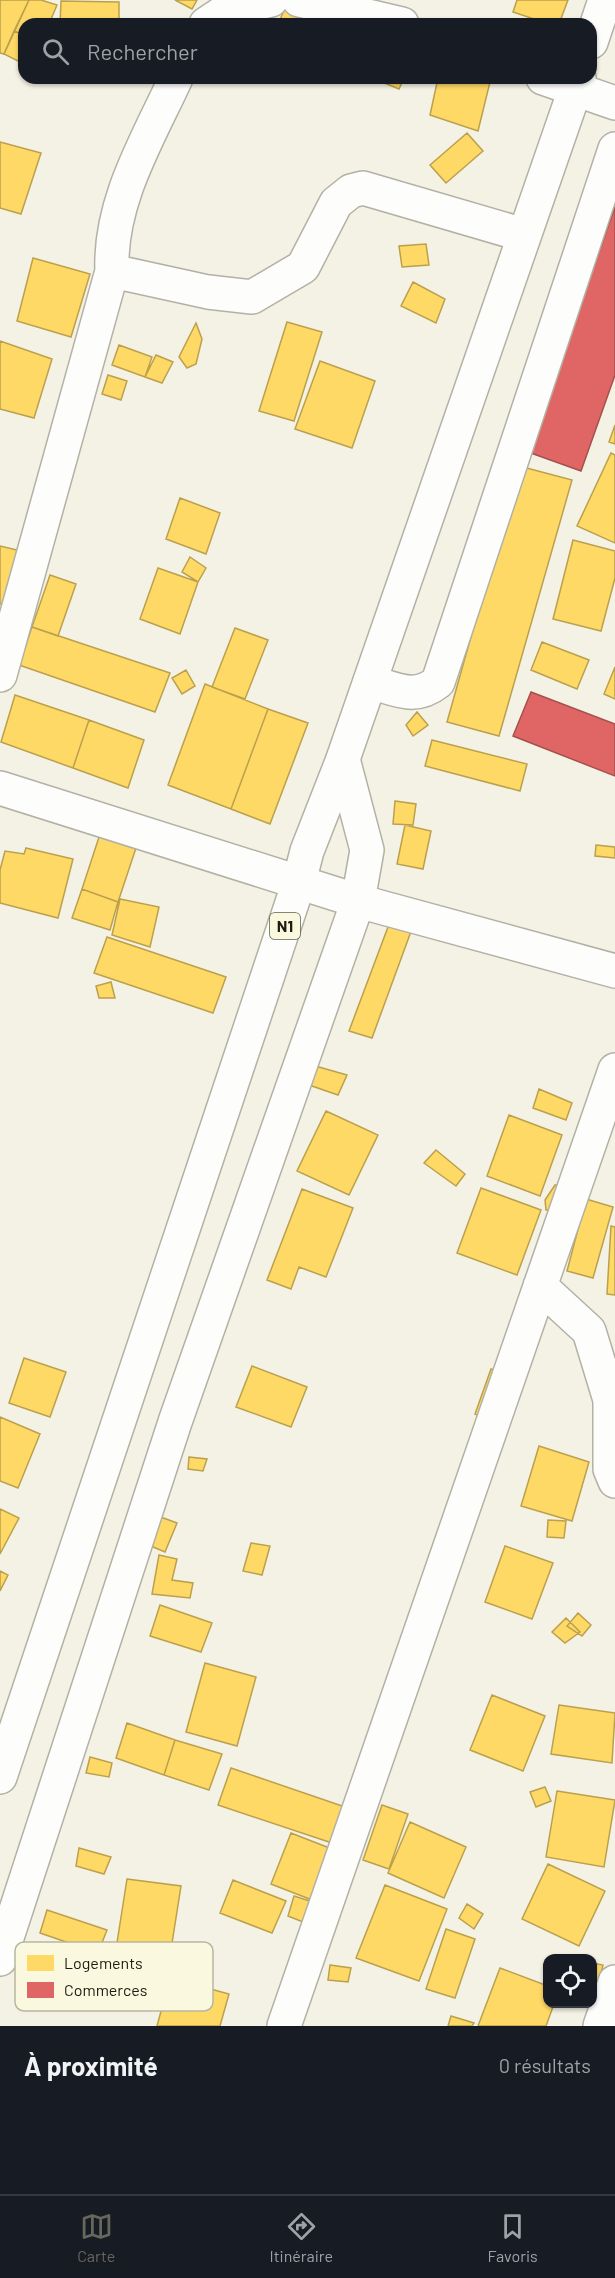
<!DOCTYPE html>
<html lang="fr">
<meta charset="utf-8">
<style>
:root{--surface:#171b24;--page:#242831;--text:#f1f3f6;--muted:#9ea1a6;--line:#363941;--accent:#68675c}
body{margin:0;font-family:Barlow,sans-serif;background:var(--page);color:var(--text)}
.controls{position:absolute;right:18px;bottom:18px;display:grid;overflow:hidden;border-radius:12px;box-shadow:0 2px 4px #0004}
.controls button{width:54px;height:54px;display:grid;place-items:center;padding:0;border:0;border-bottom:2px solid var(--line);background:var(--surface);color:var(--text);font:30px sans-serif}
.list{margin:0;padding:0;list-style:none}
h2{display:flex;justify-content:space-between;align-items:center;height:78px;margin:0;padding:0 24px;font-size:26px}
h2 small{font-size:20px;font-weight:400;color:var(--muted)}
.icon{flex:none;width:33px;height:33px;fill:none;stroke:currentColor;stroke-width:2;stroke-linecap:round;stroke-linejoin:round}
.map{position:relative;flex:none;width:615px;height:2026px;overflow:hidden}
.search{position:absolute;background:var(--surface);box-shadow:0 2px 4px #0004;left:18px;right:18px;top:18px;height:66px;display:flex;align-items:center;gap:15px;box-sizing:border-box;padding:0 21px;border-radius:18px;color:var(--muted);font-size:22px}
.sheet{height:168px;background:var(--surface)}
nav{display:flex;justify-content:space-around;align-items:center;box-sizing:border-box;height:84px;border-top:2px solid var(--line);background:var(--surface);font-size:16px;color:var(--muted)}
nav a{display:grid;justify-items:center;gap:3px}
nav .on{color:var(--accent)}
.map>svg:first-child{display:block}
</style>
<div class="map">
<svg width="615" height="2026" viewBox="0 0 615 2026">
<rect width="100%" height="100%" fill="#f4f2e4"/>
<!-- homes -->
<path fill="#ffd966" stroke="#bba04d" stroke-width="1.5" d="M0 0H29L4 54 0 53Z
M29 0H41L57 5 49 24H24V35L14 31Z
M175 0H197L192 9Z
M517 0H568L559 24H549L513 12Z
M61 1 119 2V24H60Z
M287 4 331 24H278Z
M14 31 24 35V64L4 54Z
M60 78H120V79L59 82Z
M372 78H404L399 89Z
M438 78H491L478 131 430 115Z
M467 133 483 151 446 183 430 165Z
M0 142 41 153 21 214 0 208Z
M426 244 429 265 402 267 399 246Z
M33 258 90 274 71 337 17 321Z
M413 282 445 299 436 323 401 306Z
M287 322 322 332 294 421 259 411Z
M196 323 202 339 196 364 187 368 179 357Z
M0 341 52 359 34 418 0 409Z
M119 345 152 357 145 377 112 365Z
M156 355 173 362 162 383 145 377Z
M320 361 375 381 352 448 295 429Z
M108 375 127 381 121 400 102 394Z
M615 425V444L609 442Z
M611 453 615 455V543L577 526Z
M519 466 572 480 499 736 447 722Z
M180 498 220 513 206 554 166 539Z
M573 540 615 551V578L601 631 553 619Z
M0 546 17 550 4 605 0 604Z
M190 557 206 568 198 582 182 572Z
M158 568 198 582 180 634 140 619Z
M50 575 76 584 58 636 32 627Z
M32 627 170 673 155 712 19 665Z
M235 628 268 640 245 699 212 687Z
M542 642 589 660 577 689 531 670Z
M615 667V699L604 694Z
M186 670 195 686 182 694 172 678Z
M205 684 268 709 231 809 168 785Z
M15 695 89 720 73 768 1 742Z
M268 709 308 723 270 824 231 809Z
M417 712 428 725 413 736 406 725Z
M89 720 144 740 128 788 73 768Z
M432 740 527 764 520 791 425 766Z
M395 801 416 804 413 825 393 824Z
M405 825 431 831 423 869 397 864Z
M102 828 138 842 118 902 82 889Z
M596 845 615 847V858L595 856Z
M26 848 73 859 58 918 0 903V870L5 851 24 854Z
M82 889 118 902 110 930 72 918Z
M120 899 159 907 150 947 112 935Z
M391 919 413 926 372 1038 349 1031Z
M107 937 226 977 213 1013 94 973Z
M111 982 115 998H99L96 986Z
M312 1065 347 1075 338 1095 306 1084Z
M539 1089 572 1103 566 1120 533 1108Z
M326 1111 378 1135 349 1195 297 1171Z
M509 1115 562 1135 540 1196 487 1176Z
M436 1150 465 1174 456 1186 424 1163Z
M563 1184 562 1210H546L545 1200 555 1185Z
M481 1188 541 1210 517 1275 457 1253Z
M302 1189 353 1208 326 1277 299 1267 291 1289 267 1280Z
M586 1199 613 1207 593 1278 567 1271Z
M611 1226 615 1227V1295L607 1294Z
M24 1358 66 1372 50 1417 9 1403Z
M252 1366 307 1387 291 1427 236 1407Z
M491 1369 506 1373 492 1421 475 1414Z
M0 1417 40 1434 18 1488 0 1481Z
M539 1446 589 1462 572 1521 521 1506Z
M189 1457 207 1459 203 1471 188 1469Z
M0 1509 19 1518 0 1554Z
M158 1516 177 1523 165 1552 146 1544Z
M548 1520 566 1521 564 1538 547 1537Z
M251 1543 270 1546 262 1575 243 1571Z
M505 1546 553 1563 532 1619 485 1602Z
M159 1555 177 1559 172 1580 193 1583 190 1598 152 1594Z
M0 1571 8 1575 0 1591Z
M160 1605 212 1623 201 1652 150 1636Z
M578 1613 591 1625 582 1636 567 1626Z
M566 1618 580 1632 565 1643 552 1632Z
M205 1663 256 1677 237 1746 186 1732Z
M492 1695 545 1716 523 1771 470 1750Z
M559 1705 615 1713 612 1763 551 1754Z
M127 1723 175 1740 164 1775 116 1758Z
M175 1740 222 1754 209 1790 164 1775Z
M90 1757 112 1763 109 1777 86 1773Z
M231 1768 348 1808 335 1844 218 1805Z
M545 1787 551 1801 536 1807 530 1792Z
M557 1791 615 1800 604 1867 546 1857Z
M382 1805 408 1814 389 1869 363 1860Z
M410 1822 466 1847 444 1898 388 1873Z
M291 1833 332 1849 312 1900 271 1884Z
M79 1848 111 1857 104 1874 76 1866Z
M548 1864 605 1891 579 1946 522 1919Z
M127 1879 181 1886 170 1956 116 1949Z
M233 1880 286 1901 272 1933 220 1913Z
M385 1885 447 1909 419 1981 356 1958Z
M294 1896 313 1902 308 1924 288 1916Z
M467 1904 483 1914 474 1929 459 1918Z
M47 1910 107 1930 98 1953 40 1933Z
M446 1929 475 1939 455 1998 426 1989Z
M592 1963 603 1965 597 1990 592 1989Z
M330 1965 351 1968 348 1982 328 1980Z
M500 1968 548 1986V2004H554L546 2026H478Z
M170 1978 229 1994 220 2026H157Z
M451 2016 474 2023 472 2026H448Z"/>
<!-- shops -->
<path fill="#e06666" stroke="#a6504d" stroke-width="1.5" d="M615 207V375L581 471 528 452Z
M531 692 615 724V776L513 736Z"/>
<g fill="none" stroke-linecap="round" stroke-linejoin="round">
<!-- minor casing -->
<g stroke="#b3b1a6" stroke-width="36">
<path id="minor" d="M299 0 402 24
M206 24 224 12 271 0
M543 78 615 103
M112 271 208 292 252 297 303 267 336 203 351 191 363 188 524 235
M0 675 112 271C109 202 148 139 176 78
M370 682C397 689 414 701 438 682L615 149
M0 788 358 901 615 971
M540 1286 589 1331 610 1400V1469L615 1481
M0 1959 175 1422 358 901 367 850 343 759
M284 2026 615 1070
M600 2026 615 1982"/>
</g>
<!-- highway casing -->
<g stroke="#b3b1a6" stroke-width="36">
<path id="highway" d="M591 42 605 0
M0 1777 299 882 307 851 343 759 579 78"/>
</g>
<!-- minor -->
<use href="#minor" stroke="#fdfdfb" stroke-width="33"/>
<!-- highway -->
<use href="#highway" stroke="#fdfdfb" stroke-width="33"/>
</g>
<g text-anchor="middle" stroke-width="6" stroke-linejoin="round" paint-order="stroke">
<!-- shield labels -->
<rect fill="#faf8de" stroke="#5f5e50" stroke-width="1.5" x="270" y="913" width="30" height="26" rx="4.5"/>
<g font-size="16" font-weight="bold" fill="#1d1c13">
<text x="285" y="932">N1</text>
</g>
</g>
<!-- legend -->
<rect x="15" y="1942" width="198" height="69" rx="9" fill="#faf8de" stroke="#b8b6a1" stroke-width="1.5"/>
<rect x="27" y="1955" width="27" height="16" fill="#ffd966"/>
<rect x="27" y="1982" width="27" height="16" fill="#e06666"/>
<g font-size="16" fill="#1d1c13">
<text x="64" y="1969">Logements</text>
<text x="64" y="1996">Commerces</text>
</g>
</svg>
<div class="controls">
<button><svg class="icon" aria-label="locate" viewBox="0 0 24 24"><circle cx="12" cy="12" r="6"/><path d="M12 2v4M12 18v4M2 12h4M18 12h4"/></svg></button>
</div>
<div class="search"><svg class="icon" aria-label="search" viewBox="0 0 24 24"><circle cx="10" cy="10" r="6"/><path d="M15 15l6 6"/></svg>Rechercher</div>
</div>
<section class="sheet">
<h2>À proximité<small>0 résultats</small></h2>
<ul class="list">
</ul>
</section>
<nav>
<a class="on"><svg class="icon" aria-label="map" viewBox="0 0 24 24"><path d="M3 6l6-2 6 2 6-2v14l-6 2-6-2-6 2zM9 4v14M15 6v14"/></svg>Carte</a>
<a><svg class="icon" aria-label="directions" viewBox="0 0 24 24"><path d="M12 3l9 9-9 9-9-9zM9 14v-3h6M13 9l2 2-2 2"/></svg>Itinéraire</a>
<a><svg class="icon" aria-label="saved" viewBox="0 0 24 24"><path d="M7 4h10v16l-5-4-5 4z"/></svg>Favoris</a>
</nav>
